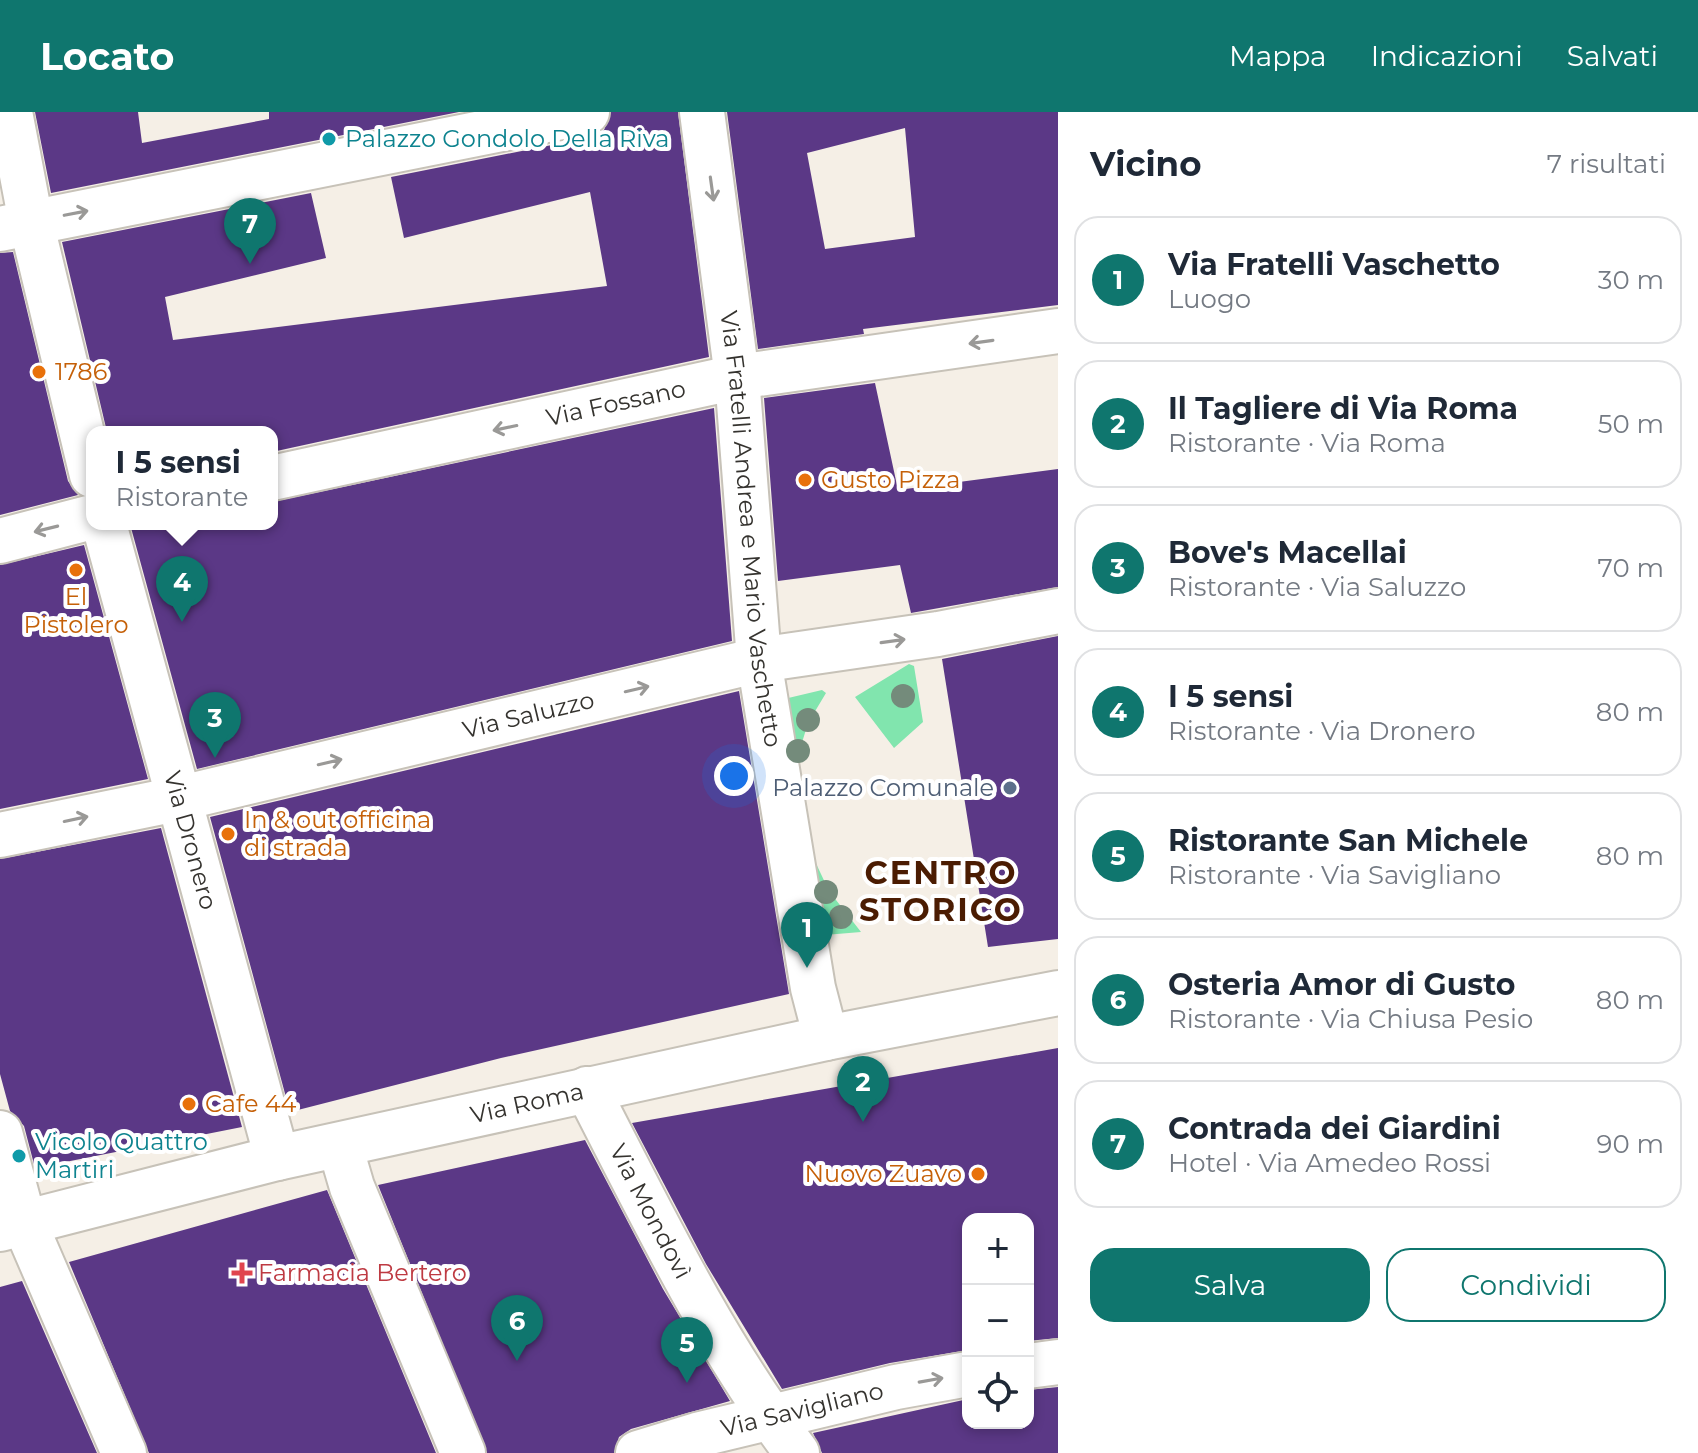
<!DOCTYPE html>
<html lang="it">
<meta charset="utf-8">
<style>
:root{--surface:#fff;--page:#f2f2f3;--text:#1f2937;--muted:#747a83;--line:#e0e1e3;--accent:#0f766e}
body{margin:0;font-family:Montserrat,sans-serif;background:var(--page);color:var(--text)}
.controls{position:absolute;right:24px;bottom:24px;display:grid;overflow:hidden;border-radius:16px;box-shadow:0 4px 12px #0003}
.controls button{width:72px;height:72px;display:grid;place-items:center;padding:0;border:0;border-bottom:2px solid var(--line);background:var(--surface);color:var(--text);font:40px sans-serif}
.you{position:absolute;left:734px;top:664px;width:28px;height:28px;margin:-20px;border:6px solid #fff;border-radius:50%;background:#1a73e8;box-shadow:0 0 0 12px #1a73e833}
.badge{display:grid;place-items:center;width:52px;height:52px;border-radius:50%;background:var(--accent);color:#fff;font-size:26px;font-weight:700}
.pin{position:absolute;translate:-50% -66px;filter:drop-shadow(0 2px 4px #0008)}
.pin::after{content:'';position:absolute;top:42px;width:28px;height:24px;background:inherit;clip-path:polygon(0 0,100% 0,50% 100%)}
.popup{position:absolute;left:86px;top:314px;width:192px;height:104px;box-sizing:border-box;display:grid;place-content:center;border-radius:16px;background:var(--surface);filter:drop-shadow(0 2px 6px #0005);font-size:26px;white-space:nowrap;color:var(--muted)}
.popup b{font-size:30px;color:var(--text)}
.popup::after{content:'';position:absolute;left:50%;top:100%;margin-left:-16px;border:16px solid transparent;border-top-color:var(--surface)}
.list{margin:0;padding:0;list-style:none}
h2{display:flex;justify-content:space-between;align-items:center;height:104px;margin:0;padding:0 32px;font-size:34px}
h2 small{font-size:26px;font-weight:400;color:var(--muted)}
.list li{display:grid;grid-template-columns:52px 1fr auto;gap:24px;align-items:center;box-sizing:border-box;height:128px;margin:0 16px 16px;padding:0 16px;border:2px solid var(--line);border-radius:24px}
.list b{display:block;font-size:30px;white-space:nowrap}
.list p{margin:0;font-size:26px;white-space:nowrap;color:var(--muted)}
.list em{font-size:26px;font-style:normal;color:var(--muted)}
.actions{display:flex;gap:16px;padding:24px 32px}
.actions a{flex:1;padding:18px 0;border:2px solid var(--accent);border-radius:24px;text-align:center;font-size:28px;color:var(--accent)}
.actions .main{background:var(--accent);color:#fff}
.icon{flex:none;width:44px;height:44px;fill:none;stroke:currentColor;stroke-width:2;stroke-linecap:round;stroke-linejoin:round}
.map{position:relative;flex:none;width:1058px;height:1341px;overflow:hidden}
header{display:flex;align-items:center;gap:48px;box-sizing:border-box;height:112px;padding:0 40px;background:var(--accent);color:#fff}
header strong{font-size:38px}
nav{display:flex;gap:44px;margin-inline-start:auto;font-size:28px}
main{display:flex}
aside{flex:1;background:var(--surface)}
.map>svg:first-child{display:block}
</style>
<header>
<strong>Locato</strong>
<nav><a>Mappa</a><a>Indicazioni</a><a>Salvati</a></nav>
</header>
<main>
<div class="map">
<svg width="1058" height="1341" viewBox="0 0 1058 1341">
<rect width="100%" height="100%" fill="#f5efe6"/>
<!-- green -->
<path fill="#81e5ae" d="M909 552 914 554 923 610 894 636 855 585Z
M822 578 826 581 808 611 796 650 784 587Z
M812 743 829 779 861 820 825 823Z"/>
<!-- building -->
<path fill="#5b3886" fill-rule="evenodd" d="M35 0H138L142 31 269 7V0H459L51 81Z
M611 0H678L709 245 272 340V320H107L62 130 311 81 326 146 165 185 173 228 607 174 590 80 404 126 391 65 592 25 604 18Z
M727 0H1058V193L863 217 864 222 758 237ZM905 16 915 125 825 137 807 41Z
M13 140 68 369 78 383 0 403V141Z
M875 271 898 378 1058 357V475L911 501 900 453 778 469 764 286Z
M714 296 732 529 197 657 130 412H272V390Z
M84 433 148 667 0 697V453Z
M1058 524V827L988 835 942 547Z
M739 579 789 882 501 946 290 1000 210 705Z
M161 716 242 1015 35 1056 24 1014 10 999 0 962V747Z
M1058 936V1226L1028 1229V1107H968V1238L890 1251 782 1277 706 1152 632 1011Z
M585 1028 663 1177 730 1289 631 1317 619 1325 614 1341H487L378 1073Z
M327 1078 436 1341H149L69 1150Z
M22 1169 97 1341H0V1175Z
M1058 1275V1341H822L813 1321 968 1287V1311H1028V1278Z"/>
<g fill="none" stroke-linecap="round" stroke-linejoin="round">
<!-- street casing -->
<g stroke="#c7c2b8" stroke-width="48">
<g id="street">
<path d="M10 0 31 110 92 363"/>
<path id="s1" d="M702 0 737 265 759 548 813 876 826 926"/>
<path d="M0 117 587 0"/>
<path id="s2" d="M272 366 737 265 1058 219"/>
<path id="s3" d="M104 412 277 1046"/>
<path d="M0 429 92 405"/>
<path id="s4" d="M0 723 177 687 759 548 938 522 1058 499"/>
<path id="s5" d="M587 977C651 1101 713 1231 797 1341"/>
<path d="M0 1021 24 1110 124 1341"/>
<path d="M340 1034 352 1075 463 1341"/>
<path id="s6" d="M0 1117 277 1046 826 926 1058 881"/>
<path d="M1028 1254 1058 1250"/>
<path id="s7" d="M638 1341 697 1323 896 1275 968 1262"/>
</g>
</g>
<!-- street -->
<use href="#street" stroke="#fff" stroke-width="44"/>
</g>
<!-- trees -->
<g fill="#748b7b">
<circle cx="903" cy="584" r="12"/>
<circle cx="808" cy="608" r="12"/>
<circle cx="798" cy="639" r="12"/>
<circle cx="826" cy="780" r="12"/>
<circle cx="841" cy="805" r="12"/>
</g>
<!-- one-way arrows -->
<defs><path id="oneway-shaft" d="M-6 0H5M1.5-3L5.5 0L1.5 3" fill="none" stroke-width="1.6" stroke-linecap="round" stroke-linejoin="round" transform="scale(2)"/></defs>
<g stroke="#9a9997">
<use href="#oneway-shaft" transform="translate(712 77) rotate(82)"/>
<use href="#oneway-shaft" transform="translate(76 101) rotate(-11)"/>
<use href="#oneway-shaft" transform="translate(981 230) rotate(172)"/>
<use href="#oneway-shaft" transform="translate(505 316) rotate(168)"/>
<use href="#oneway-shaft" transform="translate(46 417) rotate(166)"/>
<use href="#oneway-shaft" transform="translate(893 529) rotate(-8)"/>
<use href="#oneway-shaft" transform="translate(637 577) rotate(-13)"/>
<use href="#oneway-shaft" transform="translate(330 650) rotate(-13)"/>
<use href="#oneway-shaft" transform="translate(76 707) rotate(-12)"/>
<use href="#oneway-shaft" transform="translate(931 1268) rotate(-10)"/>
</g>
<!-- markers -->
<g fill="#0f9aa8" stroke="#fff" stroke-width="3">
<circle cx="329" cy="27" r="8"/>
<circle cx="19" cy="1044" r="8"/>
</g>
<g fill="#e8710a" stroke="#fff" stroke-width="3">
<circle cx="39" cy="260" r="8"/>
<circle cx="805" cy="368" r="8"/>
<circle cx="76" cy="458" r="8"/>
<circle cx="228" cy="722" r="8"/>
<circle cx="189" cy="992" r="8"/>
<circle cx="978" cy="1062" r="8"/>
</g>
<circle fill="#5c6f8a" stroke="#fff" stroke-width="3" cx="1010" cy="676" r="8"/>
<path fill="#e0444e" stroke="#fff" stroke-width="3" d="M238 1149h8v8h8v8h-8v8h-8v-8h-8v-8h8z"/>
<g text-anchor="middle" stroke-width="8" stroke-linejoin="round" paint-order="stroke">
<!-- culture labels -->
<g font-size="24" fill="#0d838f" stroke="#fff" text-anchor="start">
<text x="345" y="35">Palazzo Gondolo Della Riva</text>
<text x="35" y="1038">Vicolo Quattro<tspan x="35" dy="28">Martiri</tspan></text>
</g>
<!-- food labels -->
<g font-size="24" fill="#c56008" stroke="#fff" text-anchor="start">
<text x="55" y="268">1786</text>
<text x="821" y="376">Gusto Pizza</text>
<text x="76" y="493" text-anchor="middle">El<tspan x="76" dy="28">Pistolero</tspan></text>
<text x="244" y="716">In &amp; out officina<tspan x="244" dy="28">di strada</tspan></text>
<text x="205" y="1000">Cafe 44</text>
<text x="962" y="1070" text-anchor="end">Nuovo Zuavo</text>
</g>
<!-- street labels -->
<g font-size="24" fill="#35332f" stroke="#fff">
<text dy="8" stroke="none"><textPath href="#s2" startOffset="352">Via Fossano</textPath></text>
<text dy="8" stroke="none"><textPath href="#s1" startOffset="420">Via Fratelli Andrea e Mario Vaschetto</textPath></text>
<text dy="8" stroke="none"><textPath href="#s4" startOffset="542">Via Saluzzo</textPath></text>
<text dy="8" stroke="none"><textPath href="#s3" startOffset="328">Via Dronero</textPath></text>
<text dy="8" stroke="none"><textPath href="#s6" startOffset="542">Via Roma</textPath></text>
<text dy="8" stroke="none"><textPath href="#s5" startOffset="138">Via Mondovì</textPath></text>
<text dy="8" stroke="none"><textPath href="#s7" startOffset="170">Via Savigliano</textPath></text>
</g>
<!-- service labels -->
<g font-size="24" fill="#4e5e75" stroke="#fff" text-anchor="end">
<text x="994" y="684">Palazzo Comunale</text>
</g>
<!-- health labels -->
<g font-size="24" fill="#be3a42" stroke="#fff" text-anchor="start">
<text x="258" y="1169">Farmacia Bertero</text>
</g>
<!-- district labels -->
<g font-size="32" font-weight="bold" letter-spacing="2" fill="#4b1c02" stroke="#fff">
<text x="941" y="772">CENTRO<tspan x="941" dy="37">STORICO</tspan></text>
</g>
</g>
</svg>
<div class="controls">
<button>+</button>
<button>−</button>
<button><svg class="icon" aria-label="locate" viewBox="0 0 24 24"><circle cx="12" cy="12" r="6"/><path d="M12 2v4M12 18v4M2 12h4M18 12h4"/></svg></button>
</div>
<div class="you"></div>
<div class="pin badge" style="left:807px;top:856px">1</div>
<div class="pin badge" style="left:863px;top:1010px">2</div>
<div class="pin badge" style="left:215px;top:646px">3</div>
<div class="pin badge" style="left:182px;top:510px">4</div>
<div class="popup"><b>I 5 sensi</b>Ristorante</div>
<div class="pin badge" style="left:687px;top:1271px">5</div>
<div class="pin badge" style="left:517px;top:1249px">6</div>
<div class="pin badge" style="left:250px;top:152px">7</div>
</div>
<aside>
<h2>Vicino<small>7 risultati</small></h2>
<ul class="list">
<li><span class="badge">1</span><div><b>Via Fratelli Vaschetto</b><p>Luogo</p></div><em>30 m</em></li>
<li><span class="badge">2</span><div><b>Il Tagliere di Via Roma</b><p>Ristorante · Via Roma</p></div><em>50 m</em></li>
<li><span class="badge">3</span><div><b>Bove's Macellai</b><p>Ristorante · Via Saluzzo</p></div><em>70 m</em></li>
<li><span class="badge">4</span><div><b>I 5 sensi</b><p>Ristorante · Via Dronero</p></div><em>80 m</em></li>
<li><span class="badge">5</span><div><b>Ristorante San Michele</b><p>Ristorante · Via Savigliano</p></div><em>80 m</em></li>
<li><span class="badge">6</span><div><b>Osteria Amor di Gusto</b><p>Ristorante · Via Chiusa Pesio</p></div><em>80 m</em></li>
<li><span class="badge">7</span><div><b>Contrada dei Giardini</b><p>Hotel · Via Amedeo Rossi</p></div><em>90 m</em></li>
</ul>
<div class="actions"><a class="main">Salva</a><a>Condividi</a></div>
</aside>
</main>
